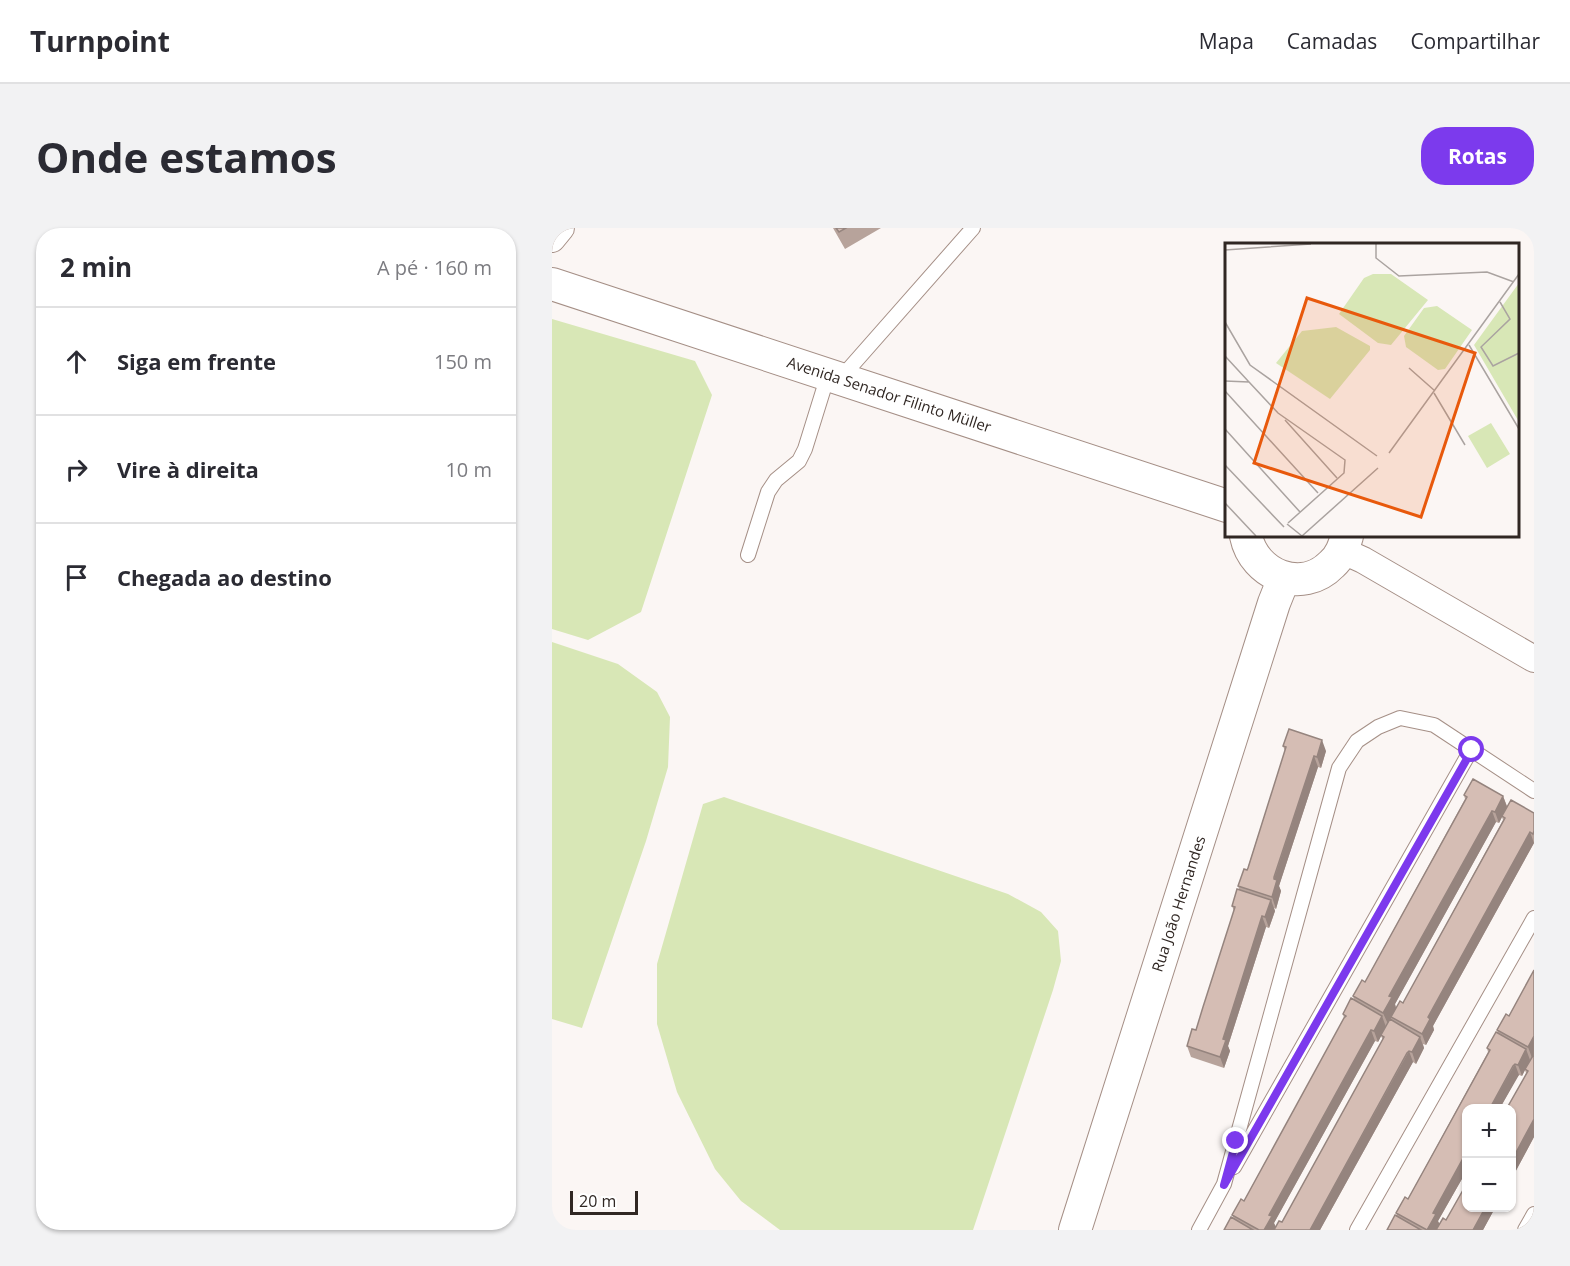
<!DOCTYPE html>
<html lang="pt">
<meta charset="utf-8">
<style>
:root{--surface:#fff;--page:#f2f2f3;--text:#2b2b33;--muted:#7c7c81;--line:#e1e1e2;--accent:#7c3aed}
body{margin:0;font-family:"Open Sans",sans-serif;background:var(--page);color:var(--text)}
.controls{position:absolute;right:18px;bottom:18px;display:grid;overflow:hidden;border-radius:12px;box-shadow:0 2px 4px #0004}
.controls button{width:54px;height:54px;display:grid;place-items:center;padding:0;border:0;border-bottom:2px solid var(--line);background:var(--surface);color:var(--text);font:30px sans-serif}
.scale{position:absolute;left:18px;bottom:15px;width:68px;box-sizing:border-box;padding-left:6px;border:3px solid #302723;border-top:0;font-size:16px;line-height:21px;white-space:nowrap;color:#302723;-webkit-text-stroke:4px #fff;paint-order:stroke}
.stop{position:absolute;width:18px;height:18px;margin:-14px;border:4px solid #7c3aed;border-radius:50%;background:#fff}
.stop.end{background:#7c3aed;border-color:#fff;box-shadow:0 2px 6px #0008}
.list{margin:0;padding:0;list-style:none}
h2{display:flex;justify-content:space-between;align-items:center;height:78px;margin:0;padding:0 24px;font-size:26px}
h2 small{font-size:20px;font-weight:400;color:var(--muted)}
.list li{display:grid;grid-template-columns:39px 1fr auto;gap:18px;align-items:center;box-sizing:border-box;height:108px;padding:0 24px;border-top:2px solid var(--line)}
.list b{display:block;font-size:22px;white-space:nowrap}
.list em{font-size:20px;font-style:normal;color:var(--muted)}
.icon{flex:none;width:33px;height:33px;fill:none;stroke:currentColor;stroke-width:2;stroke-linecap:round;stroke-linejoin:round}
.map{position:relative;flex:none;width:982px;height:1002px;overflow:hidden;border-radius:24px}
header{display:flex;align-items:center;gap:36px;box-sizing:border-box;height:84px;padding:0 30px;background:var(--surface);border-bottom:2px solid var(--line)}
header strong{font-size:28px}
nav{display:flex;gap:33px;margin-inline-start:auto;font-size:21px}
.intro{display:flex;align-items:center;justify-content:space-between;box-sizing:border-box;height:144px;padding:0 36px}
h1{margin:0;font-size:42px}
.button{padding:15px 27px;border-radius:24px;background:var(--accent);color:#fff;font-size:21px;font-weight:700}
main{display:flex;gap:36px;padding:0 36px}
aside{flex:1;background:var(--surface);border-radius:24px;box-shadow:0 2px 4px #0004}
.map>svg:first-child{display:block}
</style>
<header>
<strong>Turnpoint</strong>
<nav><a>Mapa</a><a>Camadas</a><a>Compartilhar</a></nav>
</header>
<div class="intro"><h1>Onde estamos</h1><a class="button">Rotas</a></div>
<main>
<aside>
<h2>2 min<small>A pé · 160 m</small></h2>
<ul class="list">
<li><svg class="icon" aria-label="ahead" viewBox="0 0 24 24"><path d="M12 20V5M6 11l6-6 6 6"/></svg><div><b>Siga em frente</b></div><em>150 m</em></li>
<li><svg class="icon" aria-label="right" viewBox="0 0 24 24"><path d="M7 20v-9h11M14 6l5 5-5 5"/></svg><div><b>Vire à direita</b></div><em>10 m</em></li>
<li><svg class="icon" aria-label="arrive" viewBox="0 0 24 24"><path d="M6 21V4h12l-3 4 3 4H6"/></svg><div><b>Chegada ao destino</b></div></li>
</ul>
</aside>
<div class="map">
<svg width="982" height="1002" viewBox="0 0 982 1002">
<rect width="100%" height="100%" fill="#fbf6f4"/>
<!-- green -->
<path fill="#d8e7b6" d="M0 91 143 133 160 167 89 384 36 412 0 401Z
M0 414 66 436 105 464 118 489 116 539 94 613 30 800 0 791Z
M172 569 456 666 489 684 506 703 509 733 501 762 421 1002H228L189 973 163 941 125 864 105 796V736L151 576Z"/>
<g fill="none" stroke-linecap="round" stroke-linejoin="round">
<!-- service casing -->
<g stroke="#a58f86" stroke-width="16">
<path id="service" d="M288 151 421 0
M196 327 216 264 224 252 247 233 253 221 276 147
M682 939 919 522
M647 1002 672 956 787 540 805 513 826 499 848 490 882 497 982 563
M805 1002 982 690
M973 1002 982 986"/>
</g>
<!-- minor casing -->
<g stroke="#a58f86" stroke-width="28">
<path id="minor" d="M0 11 9 0
M791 323 811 332 982 431"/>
</g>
<!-- tertiary casing -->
<g stroke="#a58f86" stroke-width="34">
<path id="tertiary" d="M0 56 675 278
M694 308C702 347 750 367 780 336 789 328 792 318 795 308
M523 1002 722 375 732 350"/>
</g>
<!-- service -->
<use href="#service" stroke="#fff" stroke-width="14"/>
<!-- minor -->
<use href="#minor" stroke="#fff" stroke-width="26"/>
<!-- tertiary -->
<use href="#tertiary" stroke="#fff" stroke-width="32"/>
</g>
<!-- wall -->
<path fill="#b7a39b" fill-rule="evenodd" d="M281 0H329L293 21Z
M731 518 774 523 769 540 766 539 727 658 729 663 724 681 722 680 723 683 717 700 714 699 676 818 678 823 672 840 639 829 635 818 644 802 682 683 680 678 687 661 686 658 695 642 733 523Z
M912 567 951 568 955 578 982 585V615L881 798 882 802 874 817 871 816 872 820 864 836 861 834 768 1002H672L682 991 680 987 692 973 792 790 791 786 802 772 801 768 813 754 913 571ZM950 589 951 592 851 775 844 780 843 776 944 594 947 595ZM829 808 831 812 730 994 723 999 722 995 823 813 826 814Z
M982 742V909L960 950V880L974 845 973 842 970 848 967 847 965 849 948 880H915V942L886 993 887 996 894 992 943 980 931 1002H835L845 988 844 985 856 971 936 824 935 820 946 806 945 802 957 788Z"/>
<!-- shaded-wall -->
<path fill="#95847e" d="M770 512 774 523 769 540 765 529Z
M762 528 766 539 727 658 729 663 724 681 720 669 722 651Z
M951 568 955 579 947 595 943 584Z
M940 583 944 594 843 776 844 780 836 796 831 785 837 768Z
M978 604 982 615 881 798 882 802 874 817 870 806 876 789Z
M719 672 723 683 717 700 713 689Z
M710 688 714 699 676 818 678 823 672 840 668 829 671 811Z
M830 788 834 799 826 814 822 803Z
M819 802 823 813 722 995 724 999 722 1002H712L717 987Z
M982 808V826L980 830 976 819Z
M868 809 872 820 864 836 860 824Z
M974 821 978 832 970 848 966 837Z
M857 823 861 834 768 1002H758Z
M963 836 967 847 948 880H938Z
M982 891V909L960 950V932Z
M915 923V942L886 993 888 997 885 1002H875L881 985Z
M933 980H943L931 1002H921Z"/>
<!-- building -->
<path fill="#d5bdb4" stroke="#95847e" stroke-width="1.5" d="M284 0H294L287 4Z
M737 501 770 512 765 529 762 528 722 649V651L725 652 720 669 686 658 692 641 695 642 696 640 734 519 731 518Z
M921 551 951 568 943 584 940 583 837 768 840 769 831 785 801 768 810 752 813 754 915 569 912 567Z
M959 572 982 585V603L981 606 978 604 876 789 878 791 870 806 839 789 848 773 851 775 852 773 953 590 950 588Z
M685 661 719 672 713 689 710 688 671 811 674 812 668 829 635 818 640 801 644 802 651 779 683 679 680 678Z
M982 742V808L976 819 945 802 954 786 957 788Z
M799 770 830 788 822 803 819 802 717 987 720 988 712 1002H707L680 987 689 971 692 973 792 790 794 788 791 786Z
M838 791 868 809 860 824 857 823 855 825 758 1002H722L727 993 730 994 832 809 829 807Z
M944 804 974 821 966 837 963 836 961 838 938 880H915V923L881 985 884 986 875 1002 844 985 853 969 856 971 877 933 938 822 935 820Z
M982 826V891L960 932V880H955L976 843 973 841Z
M915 955V980H933L921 1002H884L891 990 894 992Z
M843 987 869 1002H835Z
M679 989 701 1002H672Z"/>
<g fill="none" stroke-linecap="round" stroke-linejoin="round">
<!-- route -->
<path stroke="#7c3aed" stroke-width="8" d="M684 913 672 957 920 522"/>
</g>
<g text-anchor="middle" stroke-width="5" stroke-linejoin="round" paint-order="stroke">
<!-- street labels -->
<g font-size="15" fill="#302723" stroke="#fff">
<text transform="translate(337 167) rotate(18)" y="5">Avenida Senador Filinto Müller</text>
<text transform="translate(627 676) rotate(-72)" y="5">Rua João Hernandes</text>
</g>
</g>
<!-- overview -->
<g transform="translate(673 15)">
<rect width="294" height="294" fill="#fbf6f4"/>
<path d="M148 31H166L203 57 166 102 153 100 114 71 139 35ZM294 40V179L249 102ZM212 63 247 87 220 126 213 127 181 104 179 93 199 65ZM111 84 145 103V107L105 156 51 120 77 88ZM266 180 285 211 262 225 243 193Z" fill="#d8e7b6"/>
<path fill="none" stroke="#aaa3a0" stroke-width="1.5" d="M151 1V15L174 33 262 29 289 39M0 7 86 1M275 59 285 76 256 104 268 123 294 110M0 79 25 122 152 213M244 102 294 186M0 113 24 139M184 125 210 148M0 138 24 139 53 170 120 217 119 230 63 280M0 148 93 250M209 150 240 202M60 177 112 235M0 186 75 269M164 210 294 31M0 222 59 284M0 260 31 293M62 281 77 293M77 293 153 225"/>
<path fill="#e8590c" fill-opacity="0.15" stroke="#e8590c" stroke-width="3" d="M82 55 250 110 196 274 29 220Z"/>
<rect width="294" height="294" fill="none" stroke="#302723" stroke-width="3"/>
</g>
</svg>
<div class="controls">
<button>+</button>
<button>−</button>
</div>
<div class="scale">20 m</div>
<div class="stop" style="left:920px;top:522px"></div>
<div class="stop end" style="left:684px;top:913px"></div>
</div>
</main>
